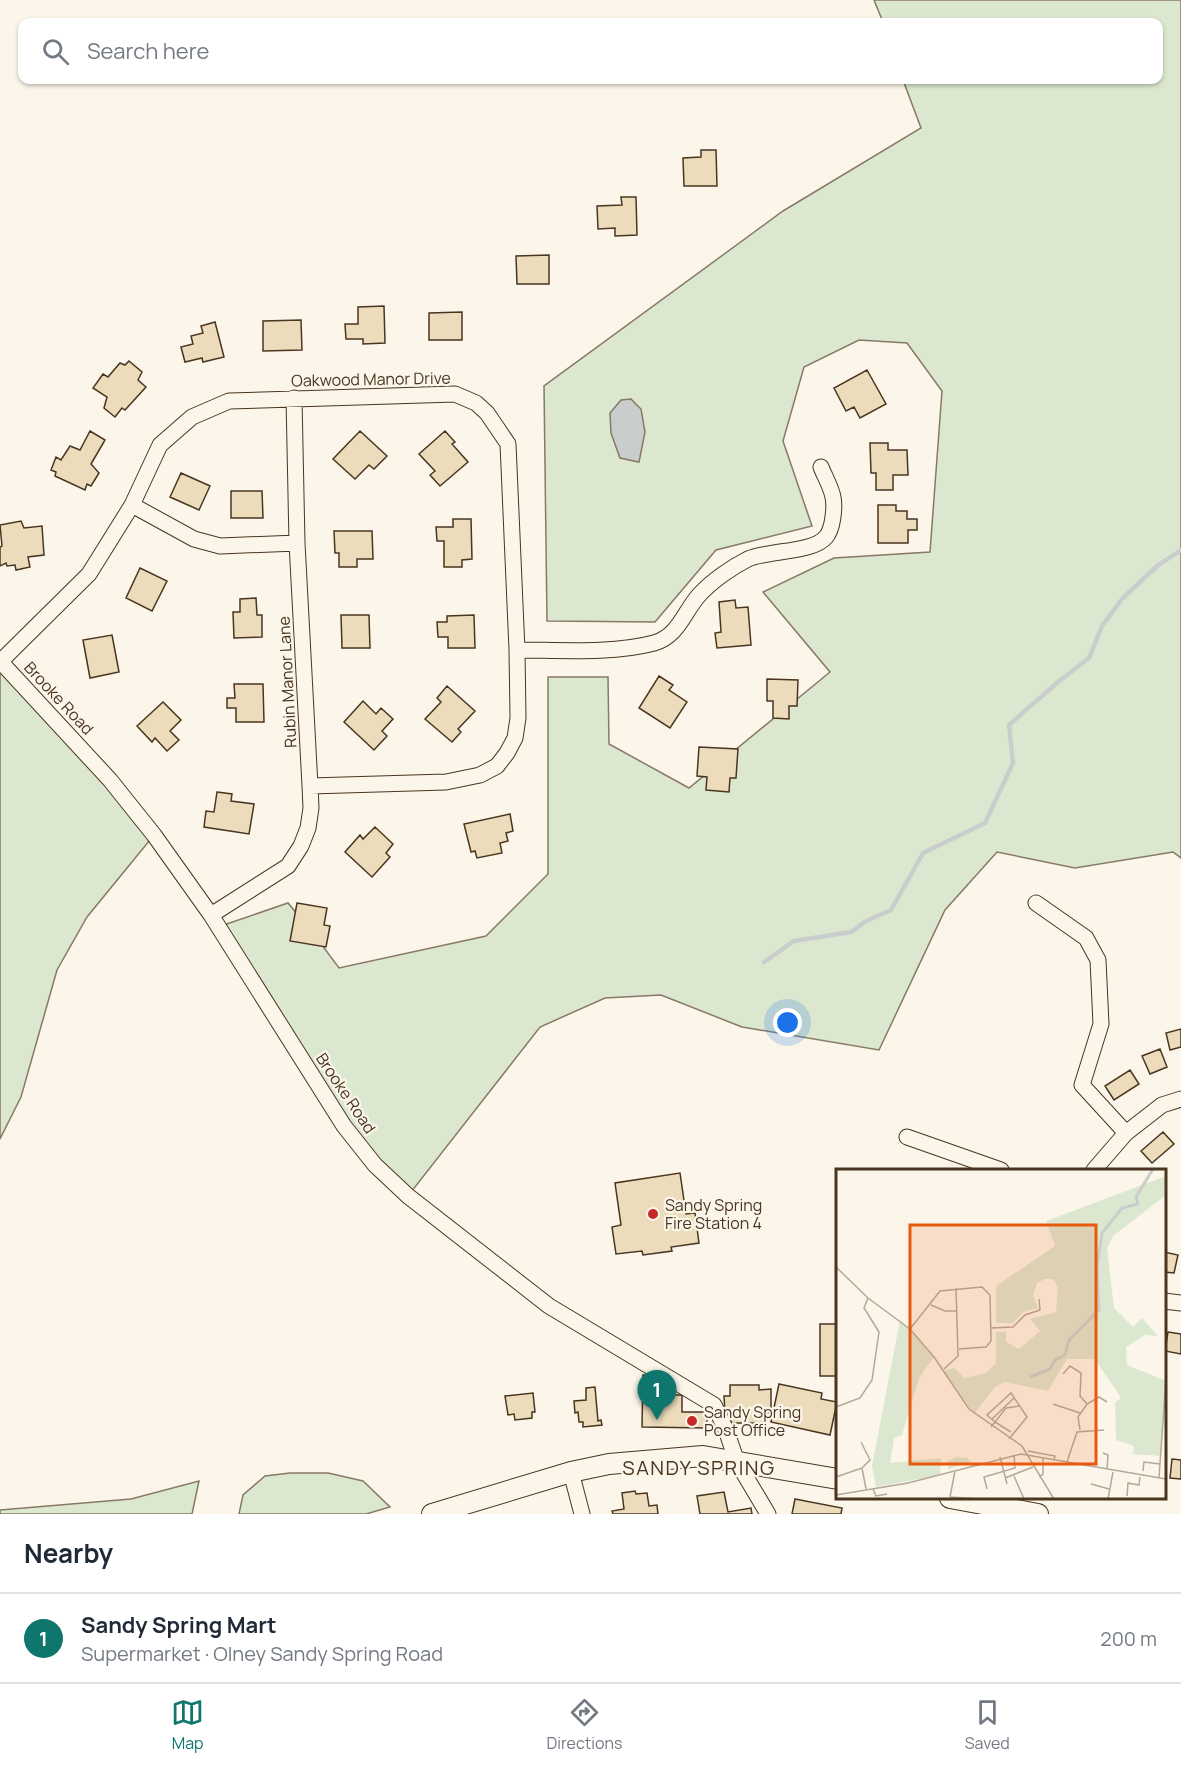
<!DOCTYPE html>
<meta charset="utf-8">
<style>
:root{--surface:#fff;--page:#f2f2f3;--text:#1f2937;--muted:#747a83;--line:#e0e1e3;--accent:#0f766e}
body{margin:0;font-family:Manrope,sans-serif;background:var(--page);color:var(--text)}
.you{position:absolute;left:788px;top:1023px;width:21px;height:21px;margin:-15px;border:4px solid #fff;border-radius:50%;background:#1a73e8;box-shadow:0 0 0 9px #1a73e833}
.badge{display:grid;place-items:center;width:39px;height:39px;border-radius:50%;background:var(--accent);color:#fff;font-size:20px;font-weight:700}
.pin{position:absolute;translate:-50% -50px;filter:drop-shadow(0 2px 3px #0008)}
.pin::after{content:'';position:absolute;top:32px;width:21px;height:18px;background:inherit;clip-path:polygon(0 0,100% 0,50% 100%)}
.list{margin:0;padding:0;list-style:none}
h2{display:flex;justify-content:space-between;align-items:center;height:78px;margin:0;padding:0 24px;font-size:26px}
h2 small{font-size:20px;font-weight:400;color:var(--muted)}
.list li{display:grid;grid-template-columns:39px 1fr auto;gap:18px;align-items:center;box-sizing:border-box;height:90px;padding:0 24px;border-top:2px solid var(--line)}
.list b{display:block;font-size:22px;white-space:nowrap}
.list p{margin:0;font-size:20px;white-space:nowrap;color:var(--muted)}
.list em{font-size:20px;font-style:normal;color:var(--muted)}
.icon{flex:none;width:33px;height:33px;fill:none;stroke:currentColor;stroke-width:2;stroke-linecap:round;stroke-linejoin:round}
.map{position:relative;flex:none;width:1181px;height:1514px;overflow:hidden}
.search{position:absolute;background:var(--surface);box-shadow:0 2px 4px #0004;left:18px;right:18px;top:18px;height:66px;display:flex;align-items:center;gap:15px;box-sizing:border-box;padding:0 21px;border-radius:12px;color:var(--muted);font-size:22px}
.sheet{height:168px;background:var(--surface)}
nav{display:flex;justify-content:space-around;align-items:center;box-sizing:border-box;height:84px;border-top:2px solid var(--line);background:var(--surface);font-size:16px;color:var(--muted)}
nav a{display:grid;justify-items:center;gap:3px}
nav .on{color:var(--accent)}
.map>svg:first-child{display:block}
</style>
<div class="map">
<svg width="1181" height="1514" viewBox="0 0 1181 1514">
<rect width="100%" height="100%" fill="#fbf6e9"/>
<!-- green -->
<path fill="#dce7d0" stroke="#887966" stroke-width="1.5" d="M874 0H1181V858L1173 852 1075 868 997 852 945 910 879 1050 742 1027 661 995 605 998 540 1027 408 1196 375 1165 218 927 288 903 313 933 339 968 486 936 548 874V677H608L609 744 689 788 830 672 763 592 834 558 930 552 942 391 907 343 859 340 804 367 783 441 812 526 716 550 655 622 547 621 544 386 783 211 921 128 903 80H1158V22H883Z
M0 667 154 835 87 917 57 970 21 1097 0 1139Z
M290 1473H328L363 1481 390 1507 366 1514H239L243 1495 265 1476Z
M199 1481 192 1514H0V1510L131 1499Z"/>
<!-- water -->
<path fill="#c9cecd" stroke="#887966" stroke-width="1.5" d="M631 399 641 409 645 432 639 462 620 458 611 433 610 413 621 400Z"/>
<g fill="none" stroke-linecap="round" stroke-linejoin="round">
<!-- stream -->
<path stroke="#c9cecd" stroke-width="4.5" d="M764 962 794 941 851 932 866 921 891 910 923 853 985 823 1013 763 1009 725 1058 682 1089 658 1102 626 1122 599 1157 566 1181 550"/>
</g>
<!-- building -->
<path fill="#ecdcbc" stroke="#4a3520" stroke-width="1.5" d="M701 150H716L717 186H684L683 158 701 157Z
M621 197H636L637 235 615 236V228L598 229 597 206 622 205Z
M549 255V284H517L516 256Z
M384 306 385 343 363 344V339H346L345 324H358V307Z
M462 312V340H429V313Z
M301 320 302 350 263 351V321Z
M215 322 224 357 203 362 202 358 185 362 181 347 193 344 191 336 203 333 201 326Z
M129 361 142 372 138 380 146 387 125 410 122 408 115 417 104 408 107 397 93 388 103 374 108 377 120 363 125 365Z
M867 370 886 404 860 418 854 407 846 411 834 388Z
M90 431 105 440 91 464 99 473 91 486 87 484 85 490 55 476 56 472 51 470 56 457 61 460 70 446 80 450Z
M360 431 387 456 374 469 369 465 355 479 333 459Z
M445 431 455 442 452 444 468 462 440 486 430 475 435 471 419 454Z
M870 443H888V450H907L908 475H893V490H876V473H871Z
M181 473 210 486 199 510 170 497Z
M231 491H262L263 518H231Z
M878 505H896V511H907V519H917V530H908V543H878Z
M453 519H471L472 559 462 560V567H444V541H437L436 527H453Z
M21 521 24 528 42 526 44 555 28 557 30 567 16 570 15 565 7 566 6 563 0 566V547L2 546 0 525Z
M334 531H372L373 559H357V567H339V553H335Z
M140 568 167 581 152 611 126 598Z
M256 598 257 615H262V637L234 638 233 612H240V599Z
M735 600 736 608 748 607 751 645 717 648 715 633 721 632 719 602Z
M341 615H369L370 648H342Z
M474 615 475 648H448V637H438L437 622H447V616Z
M112 635 119 672 90 678 83 640Z
M659 676 673 685 669 690 687 702 670 728 639 708Z
M767 679 798 680 797 706H789V719L773 718V701H767Z
M234 684H263L264 722H236V708H227V698H235Z
M447 686 475 711 458 729 461 732 452 742 425 719 441 702 437 698Z
M363 701 376 714 381 708 393 719 382 731 387 736 374 750 344 722Z
M163 702 181 720 170 731 179 740 167 751 155 738 152 742 137 726Z
M699 747 738 749 736 778H730L729 792 706 790 707 777 697 776Z
M217 792 232 794 231 801 254 804 249 834 204 827 206 811 214 812Z
M510 814 513 831 506 833 508 841 500 843 502 853 477 858 475 851 471 852 464 824Z
M375 827 393 844 386 853 390 857 372 877 345 852 360 835 363 839Z
M297 903 327 908 324 925 330 926 326 947 290 941Z
M1181 1029V1047L1170 1050 1166 1033Z
M1160 1049 1167 1067 1150 1074 1142 1056Z
M1130 1070 1139 1084 1114 1100 1105 1086Z
M1163 1132 1174 1144 1152 1163 1141 1151Z
M680 1173 686 1214 695 1213 699 1243 671 1247 672 1251 643 1255 642 1251 616 1254 612 1227 621 1225 615 1183Z
M1164 1252 1178 1255 1174 1273 1164 1272Z
M820 1324H836L837 1376H820Z
M1168 1332 1181 1334V1354L1165 1351Z
M643 1375H654V1387H669V1395H682V1412H707V1428L642 1427Z
M779 1384 822 1393 821 1399 837 1402 830 1435 771 1422Z
M730 1385H759V1390L771 1389V1413H765L766 1423H731L730 1413H725L724 1396H730Z
M595 1387 598 1421 601 1420 602 1425 583 1427V1422H579L578 1412 575 1413 574 1401 586 1400V1388Z
M533 1393 535 1412H532V1418L515 1420 514 1414 508 1415 505 1396Z
M1172 1459 1181 1460V1479L1170 1478Z
M635 1491 636 1494 647 1493 649 1506 657 1505 658 1514H613L612 1511 624 1509 622 1493Z
M724 1492 728 1512 751 1508 752 1514H700L697 1496Z
M795 1499 842 1508 841 1514H792Z"/>
<g fill="none" stroke-linecap="round" stroke-linejoin="round">
<!-- minor casing -->
<g stroke="#4a3520" stroke-width="17">
<path id="minor" d="M132 505 194 539 220 546 297 543
M517 650C559 650 613 654 654 643 679 636 684 611 700 594 712 581 732 567 748 559 768 550 813 553 826 537 833 529 835 507 833 497 831 487 825 477 821 467
M0 661 110 780 154 835 211 915 344 1126 375 1165 408 1196 549 1306 714 1405 726 1430 737 1462 768 1514
M1 661 89 574 132 505 160 445 192 417 229 401 455 394 476 403 487 413 508 444 517 650 518 718 515 738 507 753 497 766 480 775 446 782 310 786
M1036 903 1086 938 1098 960 1101 1024 1082 1085 1126 1133
M211 915 288 866 301 846 308 828 311 808 310 786 297 543 294 398
M907 1137 1001 1170
M1094 1170 1126 1133 1162 1105 1181 1099
M1164 1301 1181 1303
M571 1472 582 1514"/>
</g>
<!-- major casing -->
<g stroke="#4a3520" stroke-width="22">
<path id="major" d="M950 1498 1038 1514
M432 1514 571 1472 609 1464 703 1456 838 1479"/>
</g>
<!-- minor -->
<use href="#minor" stroke="#fbf6e9" stroke-width="15"/>
<!-- major -->
<use href="#major" stroke="#fbf6e9" stroke-width="20"/>
</g>
<!-- markers -->
<g fill="#c62828" stroke="#fbf6e9" stroke-width="2">
<circle cx="653" cy="1214" r="6"/>
<circle cx="692" cy="1421" r="6"/>
</g>
<g text-anchor="middle" stroke-width="4.5" stroke-linejoin="round" paint-order="stroke">
<!-- street labels -->
<g font-size="16" fill="#4a3520" stroke="#fbf6e9">
<text transform="translate(371 379) rotate(-1)" y="6">Oakwood Manor Drive</text>
<text transform="translate(287 682) rotate(-93)" y="6">Rubin Manor Lane</text>
<text transform="translate(59 698) rotate(47)" y="6">Brooke Road</text>
<text transform="translate(346 1093) rotate(56)" y="6">Brooke Road</text>
</g>
<!-- poi labels -->
<g font-size="16" fill="#4a3520" stroke="#fbf6e9" text-anchor="start">
<text x="665" y="1211">Sandy Spring<tspan x="665" dy="18">Fire Station 4</tspan></text>
<text x="704" y="1418">Sandy Spring<tspan x="704" dy="18">Post Office</tspan></text>
</g>
<!-- quarter labels -->
<g font-size="20" letter-spacing="1.5" fill="#4a3520" stroke="#fbf6e9">
<text x="699" y="1475">SANDY SPRING</text>
</g>
</g>
<!-- overview -->
<g transform="translate(836 1169)">
<rect width="330" height="330" fill="#fbf6e9"/>
<path d="M330 7V26L277 67 271 79 278 139 297 158 306 149 322 167 309 166 290 178 291 196 330 212 325 287 297 285 298 277 280 271 279 234 285 229 259 190H231L212 222 169 213 159 218 138 245 108 202 119 199 128 209 150 204 160 194V163H170V173L183 180 204 162 194 150 220 143 222 118 217 110H209L201 114 197 126 202 139 187 143 177 154H160V117L219 77 210 52ZM64 151 98 188 83 209 66 266 58 269 54 294 105 289 104 306 40 318 36 297ZM120 288 131 289 135 293 112 300V292Z" fill="#dce7d0"/>
<path fill="none" stroke="#c9cecd" stroke-width="3" d="M194 208 214 200 219 191 229 186 233 171 263 141 261 97 266 64 286 39 302 35 300 28 317 0"/>
<path fill="none" stroke="#b4a999" stroke-width="1.5" d="M0 98 32 129 74 160 98 188 133 240 186 277 218 330M95 136 109 142H121M155 159 177 158 189 146 204 141 203 130M74 160 104 122 146 118 154 126 155 172 150 178 123 180M108 200 122 187 120 119M227 205 234 197 245 204 244 227 251 235M217 235 244 244M0 238 24 229 36 211 43 163 28 139 32 129M156 250 178 229M155 258 159 253 151 246 175 224 191 248 173 270M244 261 242 248 251 235 263 228 271 233M175 263 159 253 170 239 183 237M25 273 34 291 26 299 30 320M192 282 219 287 218 291M267 284 272 286 271 300M164 288 171 315M231 293 241 263 268 261M307 302 308 293 324 295M178 307 188 330M0 308 26 299M203 308 207 305V289M323 308 330 211M169 309 197 298M255 315 273 320M37 320 40 327 51 325M151 320 148 308 179 299 178 286M0 326 72 314 185 285 330 310M291 327 292 314 303 316 304 308M114 328 144 330M114 328 119 302M272 330 277 303"/>
<path fill="#e8590c" fill-opacity="0.15" stroke="#e8590c" stroke-width="3" d="M74 56H260V295H74Z"/>
<rect width="330" height="330" fill="none" stroke="#4a3520" stroke-width="3"/>
</g>
</svg>
<div class="you"></div>
<div class="pin badge" style="left:657px;top:1420px">1</div>
<div class="search"><svg class="icon" aria-label="search" viewBox="0 0 24 24"><circle cx="10" cy="10" r="6"/><path d="M15 15l6 6"/></svg>Search here</div>
</div>
<section class="sheet">
<h2>Nearby<small></small></h2>
<ul class="list">
<li><span class="badge">1</span><div><b>Sandy Spring Mart</b><p>Supermarket · Olney Sandy Spring Road</p></div><em>200 m</em></li>
</ul>
</section>
<nav>
<a class="on"><svg class="icon" aria-label="map" viewBox="0 0 24 24"><path d="M3 6l6-2 6 2 6-2v14l-6 2-6-2-6 2zM9 4v14M15 6v14"/></svg>Map</a>
<a><svg class="icon" aria-label="directions" viewBox="0 0 24 24"><path d="M12 3l9 9-9 9-9-9zM9 14v-3h6M13 9l2 2-2 2"/></svg>Directions</a>
<a><svg class="icon" aria-label="saved" viewBox="0 0 24 24"><path d="M7 4h10v16l-5-4-5 4z"/></svg>Saved</a>
</nav>
